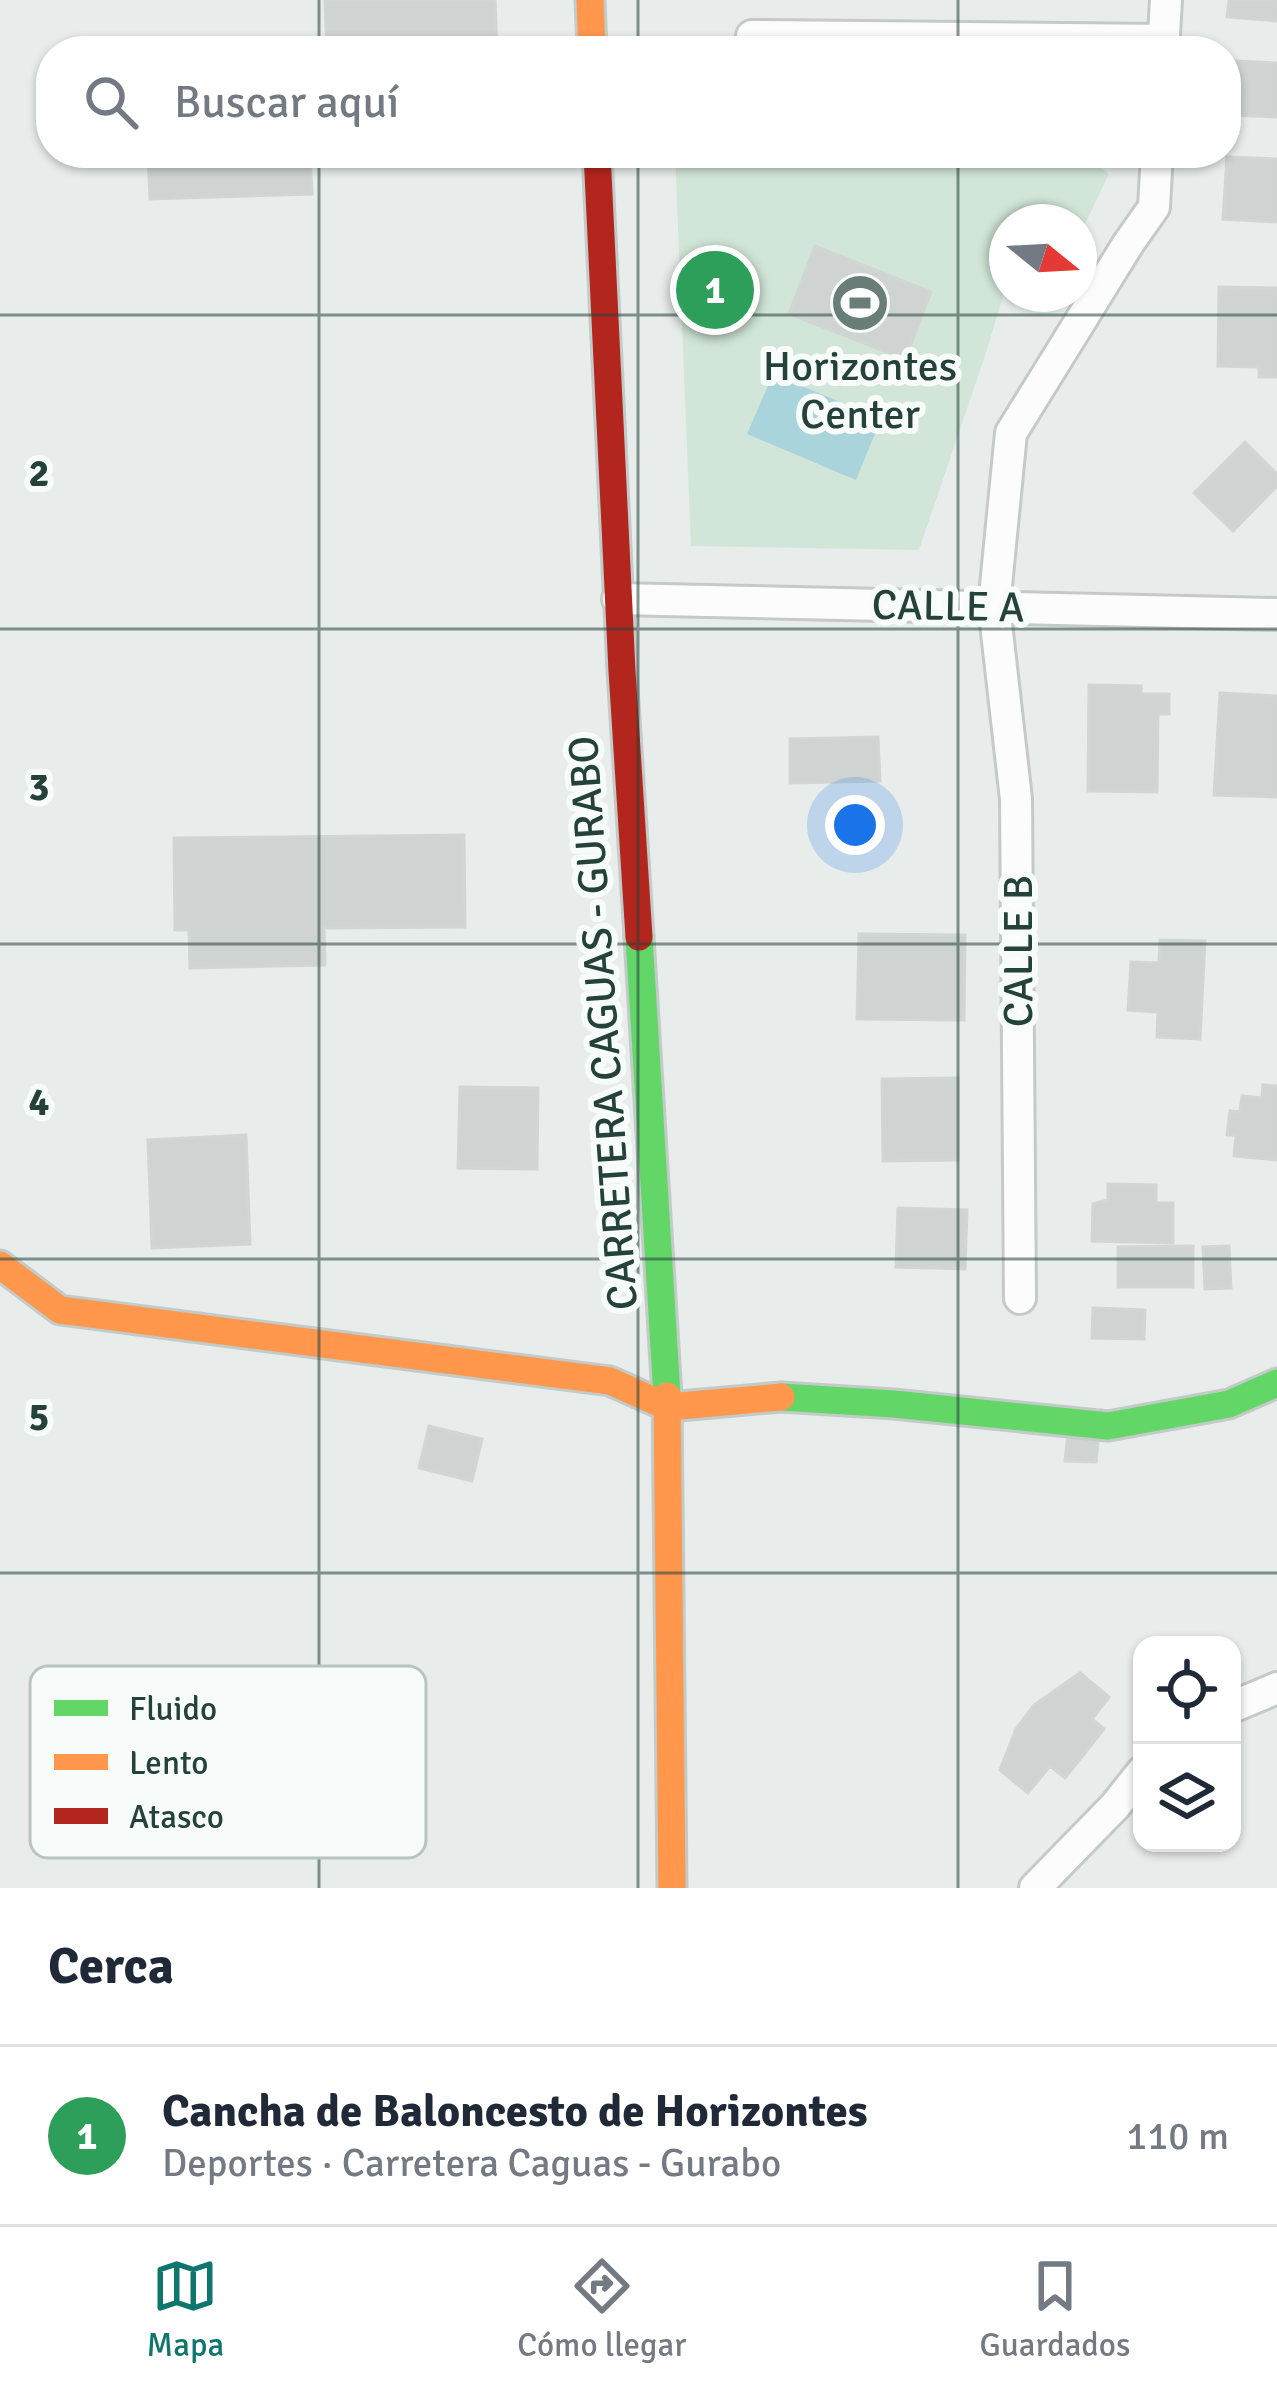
<!DOCTYPE html>
<html lang="es">
<meta charset="utf-8">
<style>
:root{--surface:#fff;--page:#f2f2f3;--text:#1f2937;--muted:#747a83;--line:#e0e1e3;--accent:#0f766e}
body{margin:0;font-family:Signika,sans-serif;background:var(--page);color:var(--text)}
.controls{position:absolute;right:36px;bottom:36px;display:grid;overflow:hidden;border-radius:24px;box-shadow:0 3px 9px #0004}
.controls button{width:108px;height:108px;display:grid;place-items:center;padding:0;border:0;border-bottom:3px solid var(--line);background:var(--surface);color:var(--text);font:60px sans-serif}
.compass{position:absolute;left:989px;top:204px;width:108px;height:108px;border-radius:50%;background:var(--surface);box-shadow:0 3px 9px #0004;rotate:108deg}
.you{position:absolute;left:855px;top:825px;width:42px;height:42px;margin:-30px;border:9px solid #fff;border-radius:50%;background:#1a73e8;box-shadow:0 0 0 18px #1a73e833}
.badge{display:grid;place-items:center;width:78px;height:78px;border-radius:50%;background:var(--accent);color:#fff;font-size:39px;font-weight:700}
.pin{position:absolute;translate:-50% -50%;border:6px solid #fff;box-shadow:0 3px 12px #0006}
.list{margin:0;padding:0;list-style:none}
h2{display:flex;justify-content:space-between;align-items:center;height:156px;margin:0;padding:0 48px;font-size:51px}
h2 small{font-size:39px;font-weight:400;color:var(--muted)}
.list li{display:grid;grid-template-columns:78px 1fr auto;gap:36px;align-items:center;box-sizing:border-box;height:180px;padding:0 48px;border-top:3px solid var(--line)}
.list b{display:block;font-size:45px;white-space:nowrap}
.list p{margin:0;font-size:39px;white-space:nowrap;color:var(--muted)}
.list em{font-size:39px;font-style:normal;color:var(--muted)}
.icon{flex:none;width:66px;height:66px;fill:none;stroke:currentColor;stroke-width:2;stroke-linecap:round;stroke-linejoin:round}
.map{position:relative;flex:none;width:1277px;height:1888px;overflow:hidden}
.search{position:absolute;background:var(--surface);box-shadow:0 3px 9px #0004;left:36px;right:36px;top:36px;height:132px;display:flex;align-items:center;gap:30px;box-sizing:border-box;padding:0 42px;border-radius:48px;color:var(--muted);font-size:45px}
.sheet{height:336px;background:var(--surface)}
nav{display:flex;justify-content:space-around;align-items:center;box-sizing:border-box;height:168px;border-top:3px solid var(--line);background:var(--surface);font-size:33px;color:var(--muted)}
nav a{display:grid;justify-items:center;gap:6px}
nav .on{color:var(--accent)}
.map>svg:first-child{display:block}
</style>
<div class="map">
<svg width="1277" height="1888" viewBox="0 0 1277 1888">
<rect width="100%" height="100%" fill="#e8edeb"/>
<!-- green -->
<path fill="#d1e6d8" d="M675 153H1110L1100 167 1109 174 1085 224 1064 215 1058 222H1007V283L985 356 919 550 691 546Z"/>
<!-- water -->
<path fill="#a9d4db" d="M773 374 881 419 856 480 747 434Z"/>
<!-- building -->
<path fill="#cfd4d2" stroke="#d1d6d4" stroke-width="3" d="M325 0H495L497 51H327Z
M1229 0H1277V21L1227 17Z
M1236 61 1277 63V117L1233 115Z
M148 153H310L312 194 150 199Z
M1227 157 1277 159V222L1223 219Z
M815 246 931 292 905 359 789 314Z
M1219 287 1277 288V377H1259V367L1218 366Z
M1245 442 1277 474V486L1233 531 1194 493Z
M1089 685 1141 686V694H1169V714H1158L1157 792 1088 791Z
M1220 693 1277 696V797L1214 795Z
M878 737 880 781 790 783V739Z
M464 835 465 927 324 928 325 965 190 968 189 930H175L174 838Z
M859 934 965 935 964 1020 857 1019Z
M1160 940 1205 941 1200 1039 1157 1037 1158 1012 1128 1010 1131 962 1159 963Z
M958 1078V1160L883 1161 882 1079Z
M1263 1085 1277 1086V1160L1234 1156 1236 1135H1227L1230 1111 1240 1112 1242 1096 1262 1098Z
M460 1087 538 1088 537 1169 458 1168Z
M246 1135 250 1244 152 1248 148 1140Z
M1108 1184 1156 1185V1203H1173V1243L1092 1241 1093 1204 1108 1200Z
M898 1208 967 1210 965 1269 896 1267Z
M1193 1246V1287H1118V1247Z
M1229 1246 1231 1288 1205 1289 1203 1247Z
M1093 1308 1145 1310 1144 1339 1092 1338Z
M1101 1410 1096 1462 1065 1461 1070 1414Z
M429 1426 482 1439 472 1481 419 1468Z
M1080 1673 1109 1697 1092 1719 1104 1729 1065 1778 1050 1766 1028 1793 1000 1770 1016 1729 1034 1705Z"/>
<g fill="none" stroke-linecap="round" stroke-linejoin="round">
<!-- street casing -->
<g stroke="#c5cac8" stroke-width="36">
<path id="street" d="M752 36 1164 40
M1163 51 1166 0
M618 599 1277 614
M1020 1298 1016 799 994 606 1011 433 1128 244 1154 207 1157 153
M1232 1707 1277 1688
M1035 1888 1115 1806 1142 1772"/>
</g>
<!-- fast casing -->
<g stroke="#c3cbc8" stroke-width="33">
<path id="fast" d="M639 937 667 1396
M781 1397 894 1404 1108 1426 1229 1404 1277 1383"/>
</g>
<!-- slow casing -->
<g stroke="#c3cbc8" stroke-width="33">
<path id="slow" d="M590 0 592 51
M0 1265 60 1310 610 1381 668 1407 781 1397
M667 1396 672 1888"/>
</g>
<!-- jam casing -->
<g stroke="#c3cbc8" stroke-width="33">
<path id="jam" d="M597 153 622 671 639 937"/>
</g>
<!-- street -->
<use href="#street" stroke="#fcfcfc" stroke-width="30"/>
<!-- fast -->
<use href="#fast" stroke="#63d668" stroke-width="27"/>
<!-- slow -->
<use href="#slow" stroke="#ff974d" stroke-width="27"/>
<!-- jam -->
<use href="#jam" stroke="#b3261e" stroke-width="27"/>
</g>
<!-- grid -->
<path fill="none" stroke="#24423a" stroke-width="3" stroke-opacity="0.55" d="M319 0V51M638 0V51M958 0V51M319 153V1888M638 153V1888M958 153V1888M0 315H1277M0 629H1277M0 944H1277M0 1259H1277M0 1573H1277"/>
<!-- icons -->
<defs>
<g id="stadium-disc" transform="scale(3)"><circle r="9.5" fill="#697e78" stroke="#f7fbf9"/><path d="M0-5a6.5 5 0 1 0 0 10a6.5 5 0 1 0 0-10ZM-3.5-1.8h7v3.6h-7Z" fill="#fff"/></g>
</defs>
<g fill-rule="evenodd">
<use href="#stadium-disc" x="860" y="303"/>
</g>
<g text-anchor="middle" stroke-width="12" stroke-linejoin="round" paint-order="stroke">
<!-- poi labels -->
<g font-size="42" fill="#24423a" stroke="#f7fbf9">
<text x="860" y="380">Horizontes<tspan x="860" dy="48">Center</tspan></text>
</g>
<!-- street labels -->
<g font-size="42" fill="#24423a" stroke="#f7fbf9">
<text transform="translate(948 605) rotate(1)" y="15">CALLE A</text>
<text transform="translate(1017 951) rotate(-90)" y="15">CALLE B</text>
<text transform="translate(602 1023) rotate(-94)" y="15">CARRETERA CAGUAS - GURABO</text>
</g>
</g>
<!-- legend -->
<rect x="30" y="1666" width="396" height="192" rx="18" fill="#f7fbf9" stroke="#b8c4c0" stroke-width="3"/>
<rect x="54" y="1700" width="54" height="16" fill="#63d668"/>
<rect x="54" y="1754" width="54" height="16" fill="#ff974d"/>
<rect x="54" y="1808" width="54" height="16" fill="#b3261e"/>
<g font-size="33" fill="#24423a">
<text x="129" y="1720">Fluido</text>
<text x="129" y="1774">Lento</text>
<text x="129" y="1828">Atasco</text>
</g>
<g font-size="39" text-anchor="middle" font-weight="bold" fill="#24423a" stroke="#f7fbf9" stroke-width="12" stroke-linejoin="round" paint-order="stroke">
<text x="39" y="486">2</text>
<text x="39" y="800">3</text>
<text x="39" y="1115">4</text>
<text x="39" y="1430">5</text>
</g>
</svg>
<div class="controls">
<button><svg class="icon" aria-label="locate" viewBox="0 0 24 24"><circle cx="12" cy="12" r="6"/><path d="M12 2v4M12 18v4M2 12h4M18 12h4"/></svg></button>
<button><svg class="icon" aria-label="layers" viewBox="0 0 24 24"><path d="M12 4l9 5-9 5-9-5zM3 14l9 5 9-5"/></svg></button>
</div>
<svg class="compass" viewBox="-18 -18 36 36"><path d="M0-13l5 13h-10z" fill="#e53935"/><path d="M0 13l5-13h-10z" fill="#747a83"/></svg>
<div class="you"></div>
<div class="pin badge" style="left:715px;top:290px;background:#2e9e5b">1</div>
<div class="search"><svg class="icon" aria-label="search" viewBox="0 0 24 24"><circle cx="10" cy="10" r="6"/><path d="M15 15l6 6"/></svg>Buscar aquí</div>
</div>
<section class="sheet">
<h2>Cerca<small></small></h2>
<ul class="list">
<li><span class="badge" style="background:#2e9e5b">1</span><div><b>Cancha de Baloncesto de Horizontes</b><p>Deportes · Carretera Caguas - Gurabo</p></div><em>110 m</em></li>
</ul>
</section>
<nav>
<a class="on"><svg class="icon" aria-label="map" viewBox="0 0 24 24"><path d="M3 6l6-2 6 2 6-2v14l-6 2-6-2-6 2zM9 4v14M15 6v14"/></svg>Mapa</a>
<a><svg class="icon" aria-label="directions" viewBox="0 0 24 24"><path d="M12 3l9 9-9 9-9-9zM9 14v-3h6M13 9l2 2-2 2"/></svg>Cómo llegar</a>
<a><svg class="icon" aria-label="saved" viewBox="0 0 24 24"><path d="M7 4h10v16l-5-4-5 4z"/></svg>Guardados</a>
</nav>
